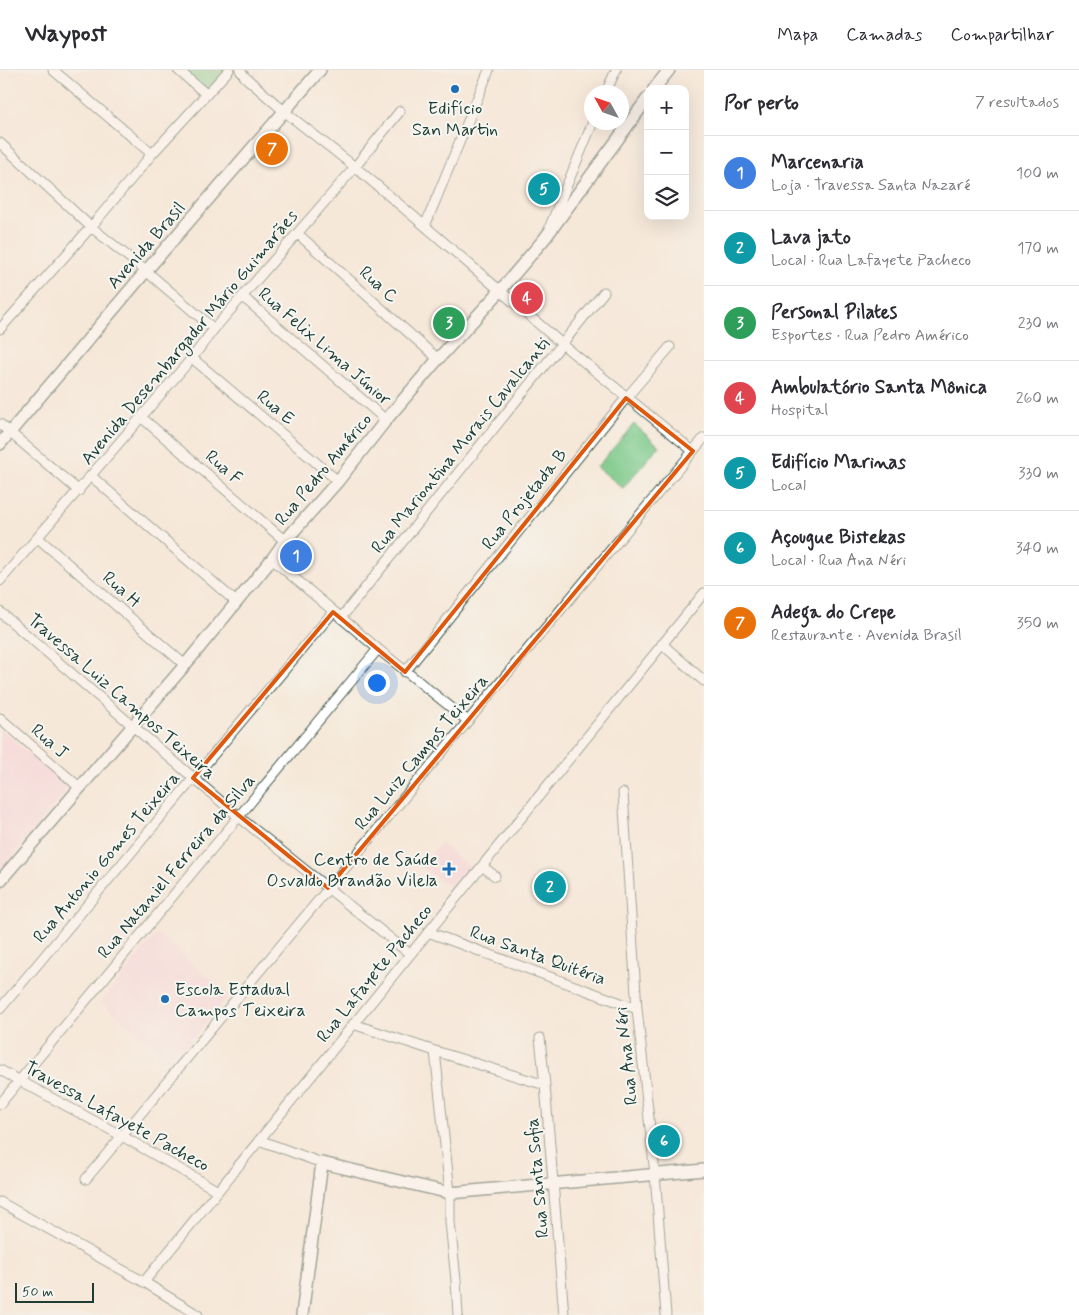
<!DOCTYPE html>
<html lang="pt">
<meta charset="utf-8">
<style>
:root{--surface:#fff;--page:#f7f7f7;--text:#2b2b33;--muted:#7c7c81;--line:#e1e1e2;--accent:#2563eb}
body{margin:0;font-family:Mynerve,sans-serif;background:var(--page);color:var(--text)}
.controls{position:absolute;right:15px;top:15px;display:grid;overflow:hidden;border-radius:10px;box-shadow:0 5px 20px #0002}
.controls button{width:45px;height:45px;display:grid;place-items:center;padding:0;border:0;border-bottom:1px solid var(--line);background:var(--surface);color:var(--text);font:25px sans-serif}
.compass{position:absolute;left:584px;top:15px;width:45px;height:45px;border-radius:50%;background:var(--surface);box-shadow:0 5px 20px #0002;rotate:310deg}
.scale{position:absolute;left:15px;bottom:12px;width:79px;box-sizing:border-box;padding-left:5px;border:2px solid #1f3d34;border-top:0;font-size:14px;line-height:18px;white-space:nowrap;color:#1f3d34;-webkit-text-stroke:4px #f6f6f2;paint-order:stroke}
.you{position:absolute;left:376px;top:612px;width:18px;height:18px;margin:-12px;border:4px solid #fff;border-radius:50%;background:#1a73e8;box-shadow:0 0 0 8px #1a73e833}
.badge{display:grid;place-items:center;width:32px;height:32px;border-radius:50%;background:var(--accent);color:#fff;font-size:16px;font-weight:700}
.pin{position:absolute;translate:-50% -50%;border:2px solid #fff;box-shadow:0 1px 5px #0006}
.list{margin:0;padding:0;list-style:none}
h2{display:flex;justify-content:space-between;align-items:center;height:65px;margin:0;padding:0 20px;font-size:21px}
h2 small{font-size:16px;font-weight:400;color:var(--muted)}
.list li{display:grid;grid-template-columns:32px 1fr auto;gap:15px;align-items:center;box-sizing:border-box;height:75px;padding:0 20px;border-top:1px solid var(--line)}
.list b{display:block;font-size:19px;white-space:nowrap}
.list p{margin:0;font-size:16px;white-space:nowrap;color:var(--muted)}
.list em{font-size:16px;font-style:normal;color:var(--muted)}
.icon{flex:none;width:28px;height:28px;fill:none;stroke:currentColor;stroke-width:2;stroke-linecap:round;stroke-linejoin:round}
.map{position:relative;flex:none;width:704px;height:1245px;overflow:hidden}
header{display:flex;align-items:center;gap:30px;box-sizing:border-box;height:70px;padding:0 25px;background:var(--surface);border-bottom:1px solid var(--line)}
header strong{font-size:24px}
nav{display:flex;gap:28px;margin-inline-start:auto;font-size:18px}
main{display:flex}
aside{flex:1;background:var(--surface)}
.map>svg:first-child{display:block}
</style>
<header>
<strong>Waypost</strong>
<nav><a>Mapa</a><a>Camadas</a><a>Compartilhar</a></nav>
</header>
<main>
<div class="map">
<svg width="704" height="1245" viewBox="0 0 704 1245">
<rect width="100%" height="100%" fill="#f6f6f2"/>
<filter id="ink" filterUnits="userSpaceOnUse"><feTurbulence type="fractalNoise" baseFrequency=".02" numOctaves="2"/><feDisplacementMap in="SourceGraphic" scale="10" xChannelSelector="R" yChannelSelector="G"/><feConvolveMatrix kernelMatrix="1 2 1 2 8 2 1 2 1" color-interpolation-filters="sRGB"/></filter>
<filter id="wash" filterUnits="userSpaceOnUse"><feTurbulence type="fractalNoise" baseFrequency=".0096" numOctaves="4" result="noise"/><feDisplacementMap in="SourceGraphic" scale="20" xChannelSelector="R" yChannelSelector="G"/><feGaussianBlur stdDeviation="1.12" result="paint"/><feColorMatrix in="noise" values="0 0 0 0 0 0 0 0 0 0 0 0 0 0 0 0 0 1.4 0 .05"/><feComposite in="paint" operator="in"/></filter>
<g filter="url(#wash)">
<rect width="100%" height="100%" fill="#f5e8d8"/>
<!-- built -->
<path fill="#f5cfdb" d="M522 211 544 230 532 243 510 225Z
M0 659 70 717 0 801Z
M440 773 476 802 458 824 421 797Z
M157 863 229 925 173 993 101 932Z"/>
<!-- green -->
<path fill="#7bc887" stroke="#4d825e" d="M178 0H229L206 24Z
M634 354 659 376 623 418 597 397Z"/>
</g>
<g filter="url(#ink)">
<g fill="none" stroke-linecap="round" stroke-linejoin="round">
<!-- minor casing -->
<g stroke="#3f574d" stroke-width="11">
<path id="minor" d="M53 0 152 84
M178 0 206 24
M240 0 245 7 285 42 355 97 425 156 562 274 693 381
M606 22 616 0
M0 73 91 157 146 201 214 259
M425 156 489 0
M550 156 593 52
M298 164 438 289
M243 227 386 350
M0 259 91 157 152 84 229 0
M192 288 338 411
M141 347 285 471
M0 354 79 421
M91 406 236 532
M38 468 185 595
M272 489 378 579 468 651
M0 511 192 288 214 259 355 97 400 41
M0 542 239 747 410 884
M341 548 604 222
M662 574 704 611
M405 602 626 328 670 277
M0 648 79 717
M623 723 637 939 655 1104 666 1245
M482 796 495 806
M428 862 637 939
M0 939 333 542
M353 954 435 981 545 1015
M540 968 545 1015 564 1245
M435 981 450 1123V1152L456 1210 458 1245
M0 1000 122 1066 218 1121
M0 1034 378 579
M259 1070 322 1093
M86 1109 704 368
M0 1132 144 1212 198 1245
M144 1212 704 523"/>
</g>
<!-- tertiary casing -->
<g stroke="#3f574d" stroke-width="14">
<path id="tertiary" d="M654 19 669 0
M0 374 146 201 320 0
M0 811 185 595 272 489 285 471 338 411 386 350 438 289 500 221 545 168 648 28
M302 1245 322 1093 450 1123 704 1100"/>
</g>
<!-- minor -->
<use href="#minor" stroke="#fff" stroke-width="9"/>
<!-- tertiary -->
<use href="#tertiary" stroke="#fff" stroke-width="11"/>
</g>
</g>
<!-- marked area -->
<path d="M0 0H704V1245H0ZM626 328 693 381 328 818 193 708 333 542 405 602Z" fill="#f5e8d8" fill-opacity=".55" fill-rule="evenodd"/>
<path fill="none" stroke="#de580e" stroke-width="4" stroke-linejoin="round" d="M626 328 693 381 328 818 193 708 333 542 405 602Z"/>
<!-- markers -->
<g fill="#1f6fb2" stroke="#f6f6f2" stroke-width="2">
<circle cx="455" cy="19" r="5"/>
<path d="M446.5 791.5h5v5h5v5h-5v5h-5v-5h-5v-5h5z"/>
<circle cx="165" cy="929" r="5"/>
</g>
<g text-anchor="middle" stroke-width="4" stroke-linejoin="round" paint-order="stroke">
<!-- poi labels -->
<g font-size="18" fill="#1f3d34" stroke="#f6f6f2">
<text x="455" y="44">Edifício<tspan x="455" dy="21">San Martin</tspan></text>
<text x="438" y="795" text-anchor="end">Centro de Saúde<tspan x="438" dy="21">Osvaldo Brandão Vilela</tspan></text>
<text x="175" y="925" text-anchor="start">Escola Estadual<tspan x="175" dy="21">Campos Teixeira</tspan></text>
</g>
<!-- street labels -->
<g font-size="18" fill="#1f3d34" stroke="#f6f6f2">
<text transform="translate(146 175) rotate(-49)" y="6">Avenida Brasil</text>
<text transform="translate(379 214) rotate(42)" y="6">Rua C</text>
<text transform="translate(189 267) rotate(-50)" y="6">Avenida Desembargador Mário Guimarães</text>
<text transform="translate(325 276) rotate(41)" y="6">Rua Felix Lima Júnior</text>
<text transform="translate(276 337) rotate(40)" y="6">Rua E</text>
<text transform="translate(460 375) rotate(-51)" y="6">Rua Mariontina Morais Cavalcanti</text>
<text transform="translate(224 397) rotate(41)" y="6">Rua F</text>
<text transform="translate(323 399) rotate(-50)" y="6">Rua Pedro Américo</text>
<text transform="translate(524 429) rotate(-51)" y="6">Rua Projetada B</text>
<text transform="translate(122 519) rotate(41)" y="6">Rua H</text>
<text transform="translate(122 626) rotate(41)" y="6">Travessa Luiz Campos Teixeira</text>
<text transform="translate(50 671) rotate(41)" y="6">Rua J</text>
<text transform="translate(421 682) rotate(-50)" y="6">Rua Luiz Campos Teixeira</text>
<text transform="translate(106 787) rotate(-50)" y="6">Rua Antonio Gomes Teixeira</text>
<text transform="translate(176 796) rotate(-50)" y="6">Rua Nataniel Ferreira da Silva</text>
<text transform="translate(538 885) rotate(20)" y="6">Rua Santa Quitéria</text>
<text transform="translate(374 903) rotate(-51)" y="6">Rua Lafayete Pacheco</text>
<text transform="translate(626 986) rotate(-96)" y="6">Rua Ana Néri</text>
<text transform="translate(117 1046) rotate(29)" y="6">Travessa Lafayete Pacheco</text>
<text transform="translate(537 1108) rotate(-95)" y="6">Rua Santa Sofia</text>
</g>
</g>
</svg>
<div class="controls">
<button>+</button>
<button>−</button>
<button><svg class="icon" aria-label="layers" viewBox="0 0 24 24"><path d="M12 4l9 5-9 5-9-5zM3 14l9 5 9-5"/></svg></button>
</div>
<svg class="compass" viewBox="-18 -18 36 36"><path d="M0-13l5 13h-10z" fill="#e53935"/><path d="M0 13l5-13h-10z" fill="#7c7c81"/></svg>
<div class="scale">50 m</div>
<div class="you"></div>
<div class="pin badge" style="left:296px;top:486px;background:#3f7fe0">1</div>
<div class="pin badge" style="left:550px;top:817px;background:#0f9aa8">2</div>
<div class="pin badge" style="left:449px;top:253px;background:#2e9e5b">3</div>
<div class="pin badge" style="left:527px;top:228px;background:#e0444e">4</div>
<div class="pin badge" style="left:544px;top:119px;background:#0f9aa8">5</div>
<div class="pin badge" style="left:664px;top:1071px;background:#0f9aa8">6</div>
<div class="pin badge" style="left:272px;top:79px;background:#e8710a">7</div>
</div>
<aside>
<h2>Por perto<small>7 resultados</small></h2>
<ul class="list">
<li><span class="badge" style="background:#3f7fe0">1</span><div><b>Marcenaria</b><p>Loja · Travessa Santa Nazaré</p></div><em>100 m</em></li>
<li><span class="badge" style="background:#0f9aa8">2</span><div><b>Lava jato</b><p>Local · Rua Lafayete Pacheco</p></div><em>170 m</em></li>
<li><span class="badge" style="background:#2e9e5b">3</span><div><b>Personal Pilates</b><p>Esportes · Rua Pedro Américo</p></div><em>230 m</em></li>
<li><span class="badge" style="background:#e0444e">4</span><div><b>Ambulatório Santa Mônica</b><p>Hospital</p></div><em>260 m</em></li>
<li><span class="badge" style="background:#0f9aa8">5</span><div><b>Edifício Marinas</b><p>Local</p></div><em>330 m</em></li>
<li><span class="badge" style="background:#0f9aa8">6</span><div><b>Açougue Bistekas</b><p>Local · Rua Ana Néri</p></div><em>340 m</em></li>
<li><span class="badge" style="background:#e8710a">7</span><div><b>Adega do Crepe</b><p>Restaurante · Avenida Brasil</p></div><em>350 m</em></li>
</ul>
</aside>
</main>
